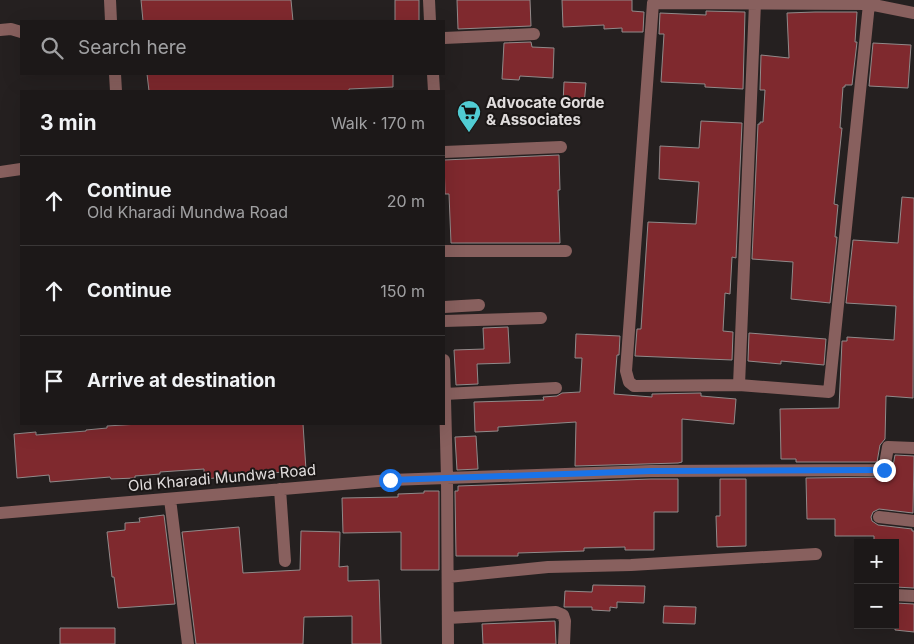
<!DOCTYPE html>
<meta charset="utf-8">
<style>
:root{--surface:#1c1818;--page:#292525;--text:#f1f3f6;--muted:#a0a0a2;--line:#3a3737}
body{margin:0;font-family:Inter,sans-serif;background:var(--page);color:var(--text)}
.controls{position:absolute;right:15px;bottom:15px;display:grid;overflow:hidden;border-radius:0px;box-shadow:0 5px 20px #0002}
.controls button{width:45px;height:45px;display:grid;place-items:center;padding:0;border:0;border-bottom:1px solid var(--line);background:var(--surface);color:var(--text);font:25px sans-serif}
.stop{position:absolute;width:15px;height:15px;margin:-11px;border:4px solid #1a73e8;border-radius:50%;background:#fff}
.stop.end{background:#1a73e8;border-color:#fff;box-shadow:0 1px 5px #0008}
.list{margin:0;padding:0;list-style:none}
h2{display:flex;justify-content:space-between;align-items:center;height:65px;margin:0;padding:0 20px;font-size:21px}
h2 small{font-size:16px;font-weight:400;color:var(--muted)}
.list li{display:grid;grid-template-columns:32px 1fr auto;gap:15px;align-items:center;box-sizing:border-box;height:90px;padding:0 20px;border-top:1px solid var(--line)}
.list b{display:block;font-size:19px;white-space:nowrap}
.list p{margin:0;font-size:16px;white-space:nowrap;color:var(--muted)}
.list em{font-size:16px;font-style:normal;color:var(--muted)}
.icon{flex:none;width:28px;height:28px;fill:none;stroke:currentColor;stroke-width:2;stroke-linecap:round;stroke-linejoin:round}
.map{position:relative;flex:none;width:914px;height:644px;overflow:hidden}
.search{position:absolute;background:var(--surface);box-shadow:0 5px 20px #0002;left:20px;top:20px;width:425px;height:55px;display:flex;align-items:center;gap:12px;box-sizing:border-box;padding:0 18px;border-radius:0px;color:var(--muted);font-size:19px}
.panel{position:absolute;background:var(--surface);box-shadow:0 5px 20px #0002;left:20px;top:90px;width:425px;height:335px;border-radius:0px}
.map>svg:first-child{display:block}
</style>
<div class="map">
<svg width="914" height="644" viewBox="0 0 914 644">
<rect width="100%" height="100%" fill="#252020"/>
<!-- building -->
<path fill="#7f292e" stroke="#918a8a" d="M141 0H291L293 21H143Z
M395 0H419V21H395Z
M457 0H530L531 26 458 29Z
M562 0H632V11L644 12 643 32H622V28L604 29V25L563 27Z
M706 11 745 12 743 89 705 87V84L661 82 664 34H659L660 13 706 15Z
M815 12H857L855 42H857L852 85H845V87H843L840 128H842L834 204 838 205 835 237H837L830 303 791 299 793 262 752 259 758 124H760V122H763L765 90H760L761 55 789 58 787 13Z
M531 42 532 47 554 48 553 78 520 76 519 80 502 79 504 43Z
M873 43 911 45 908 88 869 86Z
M147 74H393V87L349 89V91H149Z
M564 82 586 83 584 105 563 104Z
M701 121 742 123 736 258 732 257 730 294 725 293 723 331 733 332 732 360 635 356 637 329H641L648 222 696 224 699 182 659 179 660 146 699 148Z
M559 155 560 190H558L560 243H451L449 194H445L444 160Z
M902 197 914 198 913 398 886 396 885 439 880 445 877 462H796V459H781L780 409 839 408 842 341H847V337L894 340 896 306 846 303 853 240 898 243Z
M508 327 510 363 477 364 478 384 456 385 454 350 484 349 483 328Z
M749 333 826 339 824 365 781 361V364L748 361Z
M576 334 620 336 619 355H617L614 394 652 397V394L701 393V396L736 399 734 424 682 419V462L678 463 575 466 576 422 498 427V431L475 432 474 402 544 400 543 397 557 396 562 393 580 392 582 358H575Z
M139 424H303L306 470 204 479V469L160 472V474L135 476V478L111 479 110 477 50 482 49 475 17 478 14 434 36 432V435L86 431V430L107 428V426Z
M476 436 478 469 457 470 455 437Z
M895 455 914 456 913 513 879 509 873 512 871 517 872 521 878 525 912 529V531H914V588L895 587V543H874V536H835V519H807L806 478 887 477 892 472Z
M651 479H678V512H654V550H625V547L584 548V551L518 553V556H456L455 491H458V486Z
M720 479H746V546L717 547 716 516H720Z
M424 491H439V570H401V532L343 533 342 498 398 497V494L424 493Z
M164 515 175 604 118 608 114 577H112L107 532 125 530V523L140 522 139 518Z
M239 527 243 573 300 570 301 531 340 532 339 567 348 566V581L379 580 381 644H352V616L304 617 303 644H196L182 532Z
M593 585 645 586 644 603 617 602V608L610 607V611L592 610V607H564L565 591 592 592Z
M895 603 914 604V632L895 630Z
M664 606 696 607 695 624 663 623Z
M555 621 556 644H483L482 624Z
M60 628H115V644H60Z"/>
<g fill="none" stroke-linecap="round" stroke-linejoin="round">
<!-- minor -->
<path stroke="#88605e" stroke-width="12" d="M110 0 111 21
M429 0 430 21
M869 4 829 392 739 385 634 386 629 382 626 371 653 3 869 4 914 13
M0 30 11 29 21 32
M444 38 534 34
M115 74 116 91
M433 74 434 91
M444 152 561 147
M0 172 21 169
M444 251H566
M444 307 479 305
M444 321 541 318
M444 360 447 478 448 644
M739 385 755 3
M445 394 556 388
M280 489 285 561
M170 499 188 644
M0 513 390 480 651 471 884 470 888 447 914 448
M879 517 914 521
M448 577 548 567 631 565 816 554
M895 595 914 596
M448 618 556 612 563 615 565 621 564 644"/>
</g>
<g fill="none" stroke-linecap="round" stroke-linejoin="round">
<!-- route -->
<path stroke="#1a73e8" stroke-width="6" d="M390 480 651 471 884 470"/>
</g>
<!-- icons -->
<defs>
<g id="supermarket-pin" transform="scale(1.25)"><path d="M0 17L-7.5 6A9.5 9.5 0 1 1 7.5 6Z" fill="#51ccd3" stroke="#1b1716"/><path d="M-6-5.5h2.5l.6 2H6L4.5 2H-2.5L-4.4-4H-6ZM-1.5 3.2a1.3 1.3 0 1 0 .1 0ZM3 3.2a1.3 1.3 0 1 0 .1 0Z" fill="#111"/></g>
</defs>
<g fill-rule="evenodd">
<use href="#supermarket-pin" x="469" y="112"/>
</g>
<g text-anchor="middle" stroke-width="4" stroke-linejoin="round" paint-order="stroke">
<!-- poi labels -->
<g font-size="15" font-weight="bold" fill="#e1dddd" stroke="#1b1716" text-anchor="start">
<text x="486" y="108">Advocate Gorde<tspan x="486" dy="17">&amp; Associates</tspan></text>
</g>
<!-- street labels -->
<g font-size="15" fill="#e1dddd" stroke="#1b1716">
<text transform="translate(222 478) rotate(-5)" y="5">Old Kharadi Mundwa Road</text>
</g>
</g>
</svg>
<div class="controls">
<button>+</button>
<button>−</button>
</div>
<div class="stop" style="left:390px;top:480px"></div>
<div class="stop end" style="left:884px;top:470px"></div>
<div class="search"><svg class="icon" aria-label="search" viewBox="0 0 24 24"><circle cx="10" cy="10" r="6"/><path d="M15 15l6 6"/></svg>Search here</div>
<section class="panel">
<h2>3 min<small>Walk · 170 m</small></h2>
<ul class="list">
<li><svg class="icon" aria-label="ahead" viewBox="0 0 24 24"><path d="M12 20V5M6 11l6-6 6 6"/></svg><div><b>Continue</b><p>Old Kharadi Mundwa Road</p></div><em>20 m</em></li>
<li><svg class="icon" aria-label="ahead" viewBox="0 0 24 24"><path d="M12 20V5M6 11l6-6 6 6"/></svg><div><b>Continue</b></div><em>150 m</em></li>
<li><svg class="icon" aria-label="arrive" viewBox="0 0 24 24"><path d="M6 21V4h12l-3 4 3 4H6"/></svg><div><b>Arrive at destination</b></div></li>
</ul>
</section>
</div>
